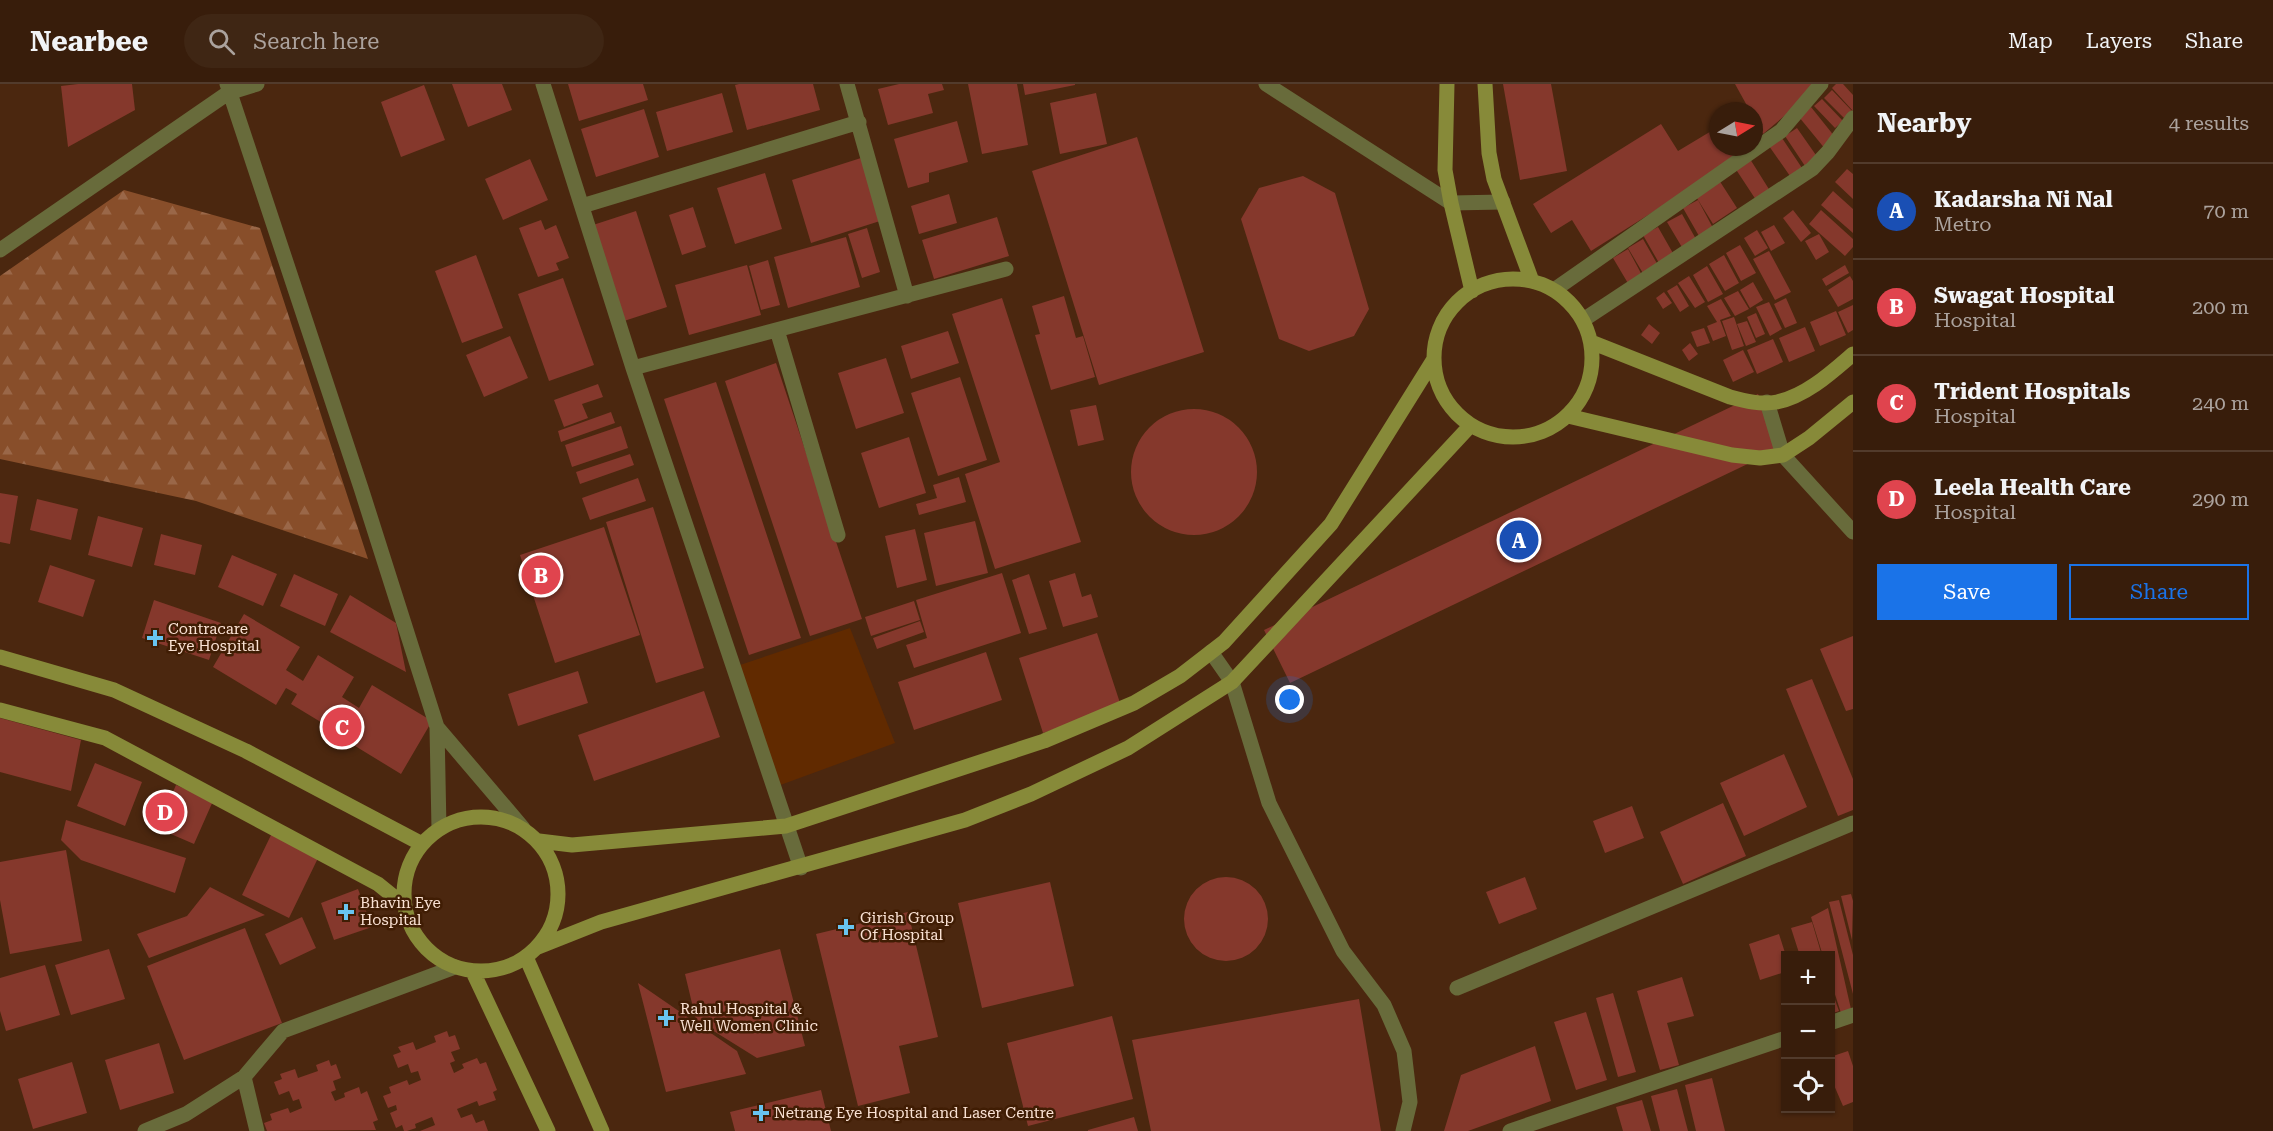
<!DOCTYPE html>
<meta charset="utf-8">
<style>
:root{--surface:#381d0b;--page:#3f2614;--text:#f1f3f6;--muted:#aba29d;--line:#523b2c;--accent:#1a73e8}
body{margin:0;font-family:"Roboto Serif",serif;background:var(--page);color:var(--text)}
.controls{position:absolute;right:18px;bottom:18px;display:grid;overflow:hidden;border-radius:0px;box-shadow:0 2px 4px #0004}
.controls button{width:54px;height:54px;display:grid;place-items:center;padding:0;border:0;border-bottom:2px solid var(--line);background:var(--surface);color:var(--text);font:30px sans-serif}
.compass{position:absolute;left:1709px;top:18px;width:54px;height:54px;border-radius:50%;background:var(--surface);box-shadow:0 2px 4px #0004;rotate:80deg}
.you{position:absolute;left:1290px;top:616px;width:21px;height:21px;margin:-15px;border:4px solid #fff;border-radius:50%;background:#1a73e8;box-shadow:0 0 0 9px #1a73e833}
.badge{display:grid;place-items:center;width:39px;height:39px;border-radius:50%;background:var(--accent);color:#fff;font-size:20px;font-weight:700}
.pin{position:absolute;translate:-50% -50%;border:3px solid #fff;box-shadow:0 2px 6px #0006}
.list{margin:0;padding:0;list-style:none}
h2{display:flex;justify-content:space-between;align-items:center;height:78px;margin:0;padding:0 24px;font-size:26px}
h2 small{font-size:20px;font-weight:400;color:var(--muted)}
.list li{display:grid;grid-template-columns:39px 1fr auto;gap:18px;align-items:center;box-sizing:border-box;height:96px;padding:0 24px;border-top:2px solid var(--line)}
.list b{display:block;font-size:22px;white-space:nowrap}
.list p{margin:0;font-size:20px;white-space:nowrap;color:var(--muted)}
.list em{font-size:20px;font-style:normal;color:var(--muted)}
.actions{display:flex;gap:12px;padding:18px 24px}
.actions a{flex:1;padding:14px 0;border:2px solid var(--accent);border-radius:0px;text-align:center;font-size:21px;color:var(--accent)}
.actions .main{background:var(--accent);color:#fff}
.icon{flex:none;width:33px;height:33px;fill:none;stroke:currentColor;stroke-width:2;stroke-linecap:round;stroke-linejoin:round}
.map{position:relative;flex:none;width:1853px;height:1047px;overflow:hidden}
header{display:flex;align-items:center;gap:36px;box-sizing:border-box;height:84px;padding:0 30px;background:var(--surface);border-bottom:2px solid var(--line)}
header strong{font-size:28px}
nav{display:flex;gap:33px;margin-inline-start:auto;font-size:21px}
.search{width:420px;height:54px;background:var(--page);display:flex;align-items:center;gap:15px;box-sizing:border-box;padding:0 21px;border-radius:33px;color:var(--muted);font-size:22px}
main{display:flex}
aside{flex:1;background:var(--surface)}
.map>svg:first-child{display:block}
</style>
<header>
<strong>Nearbee</strong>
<div class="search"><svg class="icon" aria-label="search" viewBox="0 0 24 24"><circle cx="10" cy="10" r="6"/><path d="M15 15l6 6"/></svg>Search here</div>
<nav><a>Map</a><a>Layers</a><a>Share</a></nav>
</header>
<main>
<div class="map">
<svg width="1853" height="1047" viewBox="0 0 1853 1047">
<defs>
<pattern id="forest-firs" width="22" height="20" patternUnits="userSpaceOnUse" patternTransform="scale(1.5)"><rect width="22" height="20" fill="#884e2a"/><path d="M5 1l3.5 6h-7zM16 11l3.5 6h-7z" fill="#9a6748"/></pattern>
</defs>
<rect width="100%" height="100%" fill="#4b270f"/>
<!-- built -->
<path fill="#612a00" d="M850 544 895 659 775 703 737 582Z"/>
<!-- forest -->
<path fill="url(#forest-firs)" d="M124 106 260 144 368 475 196 417 0 375V192Z"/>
<!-- building -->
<path fill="#85382c" d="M78 0H132L135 26 68 63 61 2Z
M452 0H502L512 26 468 43Z
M568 0H643L648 16 579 37Z
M739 0H813L820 26 747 46 735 1Z
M899 0H942L944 6 928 10 933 29 888 41 878 5Z
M968 0H1017L1028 61 982 70Z
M1023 0H1075V1L1025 11Z
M1503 0H1551L1567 87 1520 96Z
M1735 0H1814L1801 18 1763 50 1754 34V27H1750Z
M1836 0H1843L1853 11V27L1832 4Z
M424 1 445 56 401 73 381 18Z
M1832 6 1853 28 1845 35 1824 14Z
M722 9 733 48 667 67 656 28Z
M1096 9 1107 60 1060 70 1050 19Z
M1822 15 1843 37 1835 44 1814 22Z
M1811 23 1835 53 1826 66 1799 33Z
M644 25 659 73 596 93 581 45Z
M957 37 968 78 929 89V98L908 104 894 55Z
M1661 40 1678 67 1718 43V63H1754V49L1761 60 1591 167 1572 136 1551 149 1533 120Z
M1797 44 1818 74 1805 82 1785 52Z
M1137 53 1204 268 1099 301 1032 87Z
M1782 54 1802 84 1790 92 1769 62Z
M861 74 880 137 811 159 792 96Z
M530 75 548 116 503 136 485 95Z
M1750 75 1772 110 1758 119 1735 84Z
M1847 85 1853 90V115L1835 98Z
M765 89 782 145 735 160 717 104Z
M1303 92 1335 109 1369 225 1354 252 1309 267 1279 255 1241 135 1259 104Z
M1719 96 1737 124 1713 140 1695 111Z
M1833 107 1853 125V149L1821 121Z
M949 110 957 139 919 150 911 122Z
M1698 116 1713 144 1699 152 1683 124Z
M693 123 706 163 682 171 669 131Z
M1793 126 1811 149 1801 158 1783 134Z
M1821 126 1853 155V163L1845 172 1809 140Z
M636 127 667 223 624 237 593 141Z
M1682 130 1697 157 1683 165 1667 138Z
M997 133 1009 172 934 195 922 156Z
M541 136 545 146 556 141 569 174 556 179 559 186 538 193 519 144Z
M1774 141 1785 159 1771 167 1761 148Z
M1658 143 1674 171 1659 179 1643 151Z
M867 144 880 188 862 194 848 150Z
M1757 146 1768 164 1755 172 1744 154Z
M1819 150 1829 168 1816 176 1805 157Z
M846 153 860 203 788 224 774 173Z
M1643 155 1659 183 1644 191 1628 164Z
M1740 161 1756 189 1741 197 1726 169Z
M1628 165 1643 193 1629 201 1613 174Z
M1769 167 1791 208 1775 216 1753 175Z
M476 171 503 244 462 259 435 187Z
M1724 171 1739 199 1725 207 1709 180Z
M768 176 780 221 761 226 749 182Z
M747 181 761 231 689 251 675 201Z
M1845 181 1849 189 1826 202 1822 195Z
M1707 182 1723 210 1708 218 1693 191Z
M1689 192 1705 218 1695 224 1678 199Z
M1850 192 1853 197V215L1838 223 1828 206Z
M563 194 594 281 549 297 518 210Z
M1753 198 1763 216 1750 224 1740 206Z
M1677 201 1689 222 1680 228 1667 207Z
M1738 207 1749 225 1735 232 1724 214Z
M1664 208 1672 219 1663 225 1656 214Z
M1064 212 1076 254 1083 252 1095 293 1051 306 1035 251 1040 250 1032 222Z
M1002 214 1081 458 995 485 965 390 1000 378 952 230Z
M1786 214 1797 239 1785 244 1774 220Z
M1721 215 1731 232 1720 236 1726 252 1713 257 1707 242 1717 238 1707 222Z
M1769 218 1782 245 1770 252 1756 223Z
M1853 221V246L1848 249 1838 228Z
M1836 227 1846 251 1820 262 1810 238Z
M1756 229 1765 250 1756 254 1747 233Z
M1734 233 1744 262 1732 266 1722 237Z
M1747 237 1756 258 1746 262 1737 240Z
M1649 240 1660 249 1652 260 1641 251Z
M1805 243 1815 267 1789 278 1779 254Z
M1704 244 1710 259 1697 263 1691 248Z
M948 247 959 279 911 295 901 262Z
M510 252 528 294 484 313 466 271Z
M1773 255 1783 278 1757 290 1747 266Z
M1690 259 1698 270 1689 277 1682 266Z
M1743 266 1754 288 1733 298 1723 276Z
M886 274 904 329 856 345 838 289Z
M776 279 862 535 810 552 725 297Z
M960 293 987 376 938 392 911 309Z
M716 298 801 554 749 571 664 315Z
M598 300 603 313 582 320 588 334 564 343 554 316Z
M1758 310 1783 363 1290 599 1264 546Z
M1096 321 1104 356 1078 362 1070 326Z
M1131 388a63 63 0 1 1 126 0a63 63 0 1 1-126 0Z
M611 328 615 339 561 358 558 347Z
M621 342 628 364 572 383 565 361Z
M909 353 926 409 879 424 861 369Z
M630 370 634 381 580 400 576 388Z
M959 393 966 418 919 431 916 420 937 414 933 401Z
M638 394 646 417 590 436 582 414Z
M0 409 18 412 10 460 0 458Z
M37 415 78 425 71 456 30 446Z
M653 423 704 584 656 599 606 438Z
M98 432 143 444 132 483 88 471Z
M975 437 988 489 936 502 924 449Z
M604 443 640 551 555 579 520 471Z
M915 445 927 496 897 504 885 452Z
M161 450 202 461 195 491 154 481Z
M232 471 277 490 263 522 218 503Z
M50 481 95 496 83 533 38 518Z
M1002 489 1021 549 914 584 906 561 927 554 916 516Z
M1075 489 1082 513 1091 510 1098 533 1063 543 1049 497Z
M294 490 338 510 325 542 280 522Z
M1029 490 1047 545 1029 550 1012 496Z
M350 511 396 539 406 588 330 548Z
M154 516 221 539 209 576 142 554Z
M914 517 920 536 871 552 865 533Z
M244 530 300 563 286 586 303 597 318 571 354 593 342 613 359 624 372 601 432 637 401 690 342 654 350 642 335 633 329 643 291 620 297 610 286 604 276 621 213 583Z
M920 537 924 548 877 565 873 554Z
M1097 549 1121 622 1043 649 1019 574Z
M1853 552V625L1846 627 1820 565Z
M986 568 1002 616 914 646 898 598Z
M578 587 588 619 518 642 508 610Z
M1812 595 1853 695V726L1838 732 1786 605Z
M704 607 720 653 594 697 578 651Z
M0 634 81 656 71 707 0 688Z
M1784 670 1807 723 1744 752 1720 699Z
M95 679 142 698 125 742 77 722Z
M176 701 213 717 194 760 157 744Z
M1723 719 1746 772 1683 800 1660 748Z
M1632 722 1644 754 1605 769 1593 737Z
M66 736 186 774 175 809 81 776 61 756Z
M272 749 319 772 289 834 242 811Z
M66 766 82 857 10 870 0 816V778Z
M1184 835a42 42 0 1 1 84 0a42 42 0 1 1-84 0Z
M1525 793 1537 825 1499 840 1486 808Z
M1050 798 1074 902 982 924 958 819Z
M210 803 265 831 149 874 137 850 187 832Z
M358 805 372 843 334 856 321 819Z
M1851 810 1853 817 1852 856 1841 812Z
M1839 816 1853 871V910L1829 818Z
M1828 824 1851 925 1841 929 1830 895V872H1823L1811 833Z
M908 828 938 953 899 962 910 1009 858 1022 816 850Z
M302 833 316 864 280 881 265 850Z
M1812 838 1822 872H1800L1791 844Z
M245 844 282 939 184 976 147 882Z
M1779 850 1786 872 1785 888 1760 896 1749 860Z
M109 865 125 915 71 931 55 881Z
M780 865 805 962 757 974 696 936 685 890Z
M45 881 60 931 6 947 0 927V894Z
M1682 893 1694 932 1667 939 1679 981 1660 986 1637 907Z
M638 899 737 967 746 990 666 1008Z
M1830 902 1839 927 1830 930Z
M1613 909 1636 988 1618 993 1596 914Z
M1359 915 1381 1047H1151L1132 956Z
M1586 928 1607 996 1576 1006 1554 938Z
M1112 932 1133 1015 1028 1042 1007 959Z
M447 947 449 953 455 951 460 965 451 968 455 977 450 979 454 989 464 984 462 980 477 974 480 980 486 978 497 1006 493 1008 496 1016 479 1022 477 1017 457 1025 461 1034 472 1030 476 1039 484 1036 488 1047H420L435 1041 432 1033 415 1040 416 1044 407 1047H404L402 1041 396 1044 390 1029 397 1026 396 1021 388 1024 383 1012 391 1009 389 1003 407 996 409 1001 421 996 418 987 411 989 408 980 398 984 393 971 401 968 398 963 413 958 416 966 436 958 434 952Z
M159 959 174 1009 120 1026 105 976Z
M1535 962 1551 1017 1468 1047H1444L1461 991Z
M1848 967 1853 982V1018L1843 1022 1830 992V973Z
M329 976 331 982 336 980 341 994 333 997 336 1006 331 1008 335 1017 345 1013 344 1009 359 1003 361 1010 367 1007 378 1036 373 1038 376 1046 267 1047 264 1039 272 1036 270 1030 288 1024 290 1029 302 1024 299 1015 293 1017 289 1007 279 1011 274 998 282 995 280 990 295 985 298 994 318 987 316 981Z
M72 978 87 1029 33 1045 18 995Z
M1712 994 1725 1047H1696L1685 1001Z
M1677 1005 1688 1047H1660L1651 1012Z
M821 1006 831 1047H735L730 1028Z
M1642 1016 1651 1047H1623L1616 1023Z
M1134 1033 1138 1047H1088V1046Z"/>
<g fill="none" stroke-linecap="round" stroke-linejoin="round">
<!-- street -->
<path stroke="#686b3b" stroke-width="15" d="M227 0 361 404 437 643 439 745
M543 0 633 284 801 784
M847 0 907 212
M1266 0 1451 119 1503 118
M582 122 859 38
M0 166 228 9 257 0
M1554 206 1781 47 1821 0
M1583 236 1812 85 1828 68 1853 34
M777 246 838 451
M633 284 1006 185
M1767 318 1783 371 1853 448
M1211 568 1232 598 1269 719 1343 867 1384 921 1404 967 1410 1018 1403 1047
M437 643 523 744
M1457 904 1853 739
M1830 939 1853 931
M244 993 257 1047
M145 1047 186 1030 244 993 283 947 455 883
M1510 1047 1786 954"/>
<!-- secondary -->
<path stroke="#878a39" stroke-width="15" d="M1447 0 1445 86 1451 119 1472 207
M1485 0 1489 69 1494 95 1532 197
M1434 274a79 79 0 1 1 158 0a79 79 0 1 1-158 0Z
M1591 258 1730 313C1745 317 1761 321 1777 318 1806 312 1831 289 1853 270
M1568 332 1732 371 1760 374 1783 371 1809 354 1853 318
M0 573 114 606 246 667 422 760
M0 626 105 654 378 800 404 821
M404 810a77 77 0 1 1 154 0a77 77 0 1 1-154 0Z
M539 757 572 761 786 742 1044 657 1134 619 1180 592 1224 558 1331 440 1434 275
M538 863 601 838 965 736 1031 710 1128 664 1232 598 1470 342
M526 873 602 1047
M473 888 548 1047"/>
</g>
<!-- markers -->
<g fill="#68c4f0" stroke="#401d04" stroke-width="2">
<path d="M152 545h6v6h6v6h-6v6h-6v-6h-6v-6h6z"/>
<path d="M343 819h6v6h6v6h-6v6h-6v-6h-6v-6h6z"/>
<path d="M843 834h6v6h6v6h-6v6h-6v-6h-6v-6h6z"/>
<path d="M663 925h6v6h6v6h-6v6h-6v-6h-6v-6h6z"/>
<path d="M758 1020h6v6h6v6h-6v6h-6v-6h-6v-6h6z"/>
</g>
<g text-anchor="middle" stroke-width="5" stroke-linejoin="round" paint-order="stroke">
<!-- poi labels -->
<g font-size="15" fill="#fae2d4" stroke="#401d04" text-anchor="start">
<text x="168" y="550">Contracare<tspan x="168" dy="17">Eye Hospital</tspan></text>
<text x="360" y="824">Bhavin Eye<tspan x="360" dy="17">Hospital</tspan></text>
<text x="860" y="839">Girish Group<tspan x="860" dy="17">Of Hospital</tspan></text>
<text x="680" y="930">Rahul Hospital &amp;<tspan x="680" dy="17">Well Women Clinic</tspan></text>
<text x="774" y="1034">Netrang Eye Hospital and Laser Centre</text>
</g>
</g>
</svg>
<div class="controls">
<button>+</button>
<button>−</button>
<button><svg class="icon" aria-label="locate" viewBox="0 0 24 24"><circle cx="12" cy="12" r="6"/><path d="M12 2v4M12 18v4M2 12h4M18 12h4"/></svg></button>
</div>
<svg class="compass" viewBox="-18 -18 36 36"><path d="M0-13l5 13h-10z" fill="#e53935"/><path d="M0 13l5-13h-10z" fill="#aba29d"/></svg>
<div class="you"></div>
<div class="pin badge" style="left:1519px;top:456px;background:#1a4fb4">A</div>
<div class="pin badge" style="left:541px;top:491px;background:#e0444e">B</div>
<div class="pin badge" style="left:342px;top:643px;background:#e0444e">C</div>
<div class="pin badge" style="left:165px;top:728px;background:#e0444e">D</div>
</div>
<aside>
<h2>Nearby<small>4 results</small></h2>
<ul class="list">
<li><span class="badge" style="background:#1a4fb4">A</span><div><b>Kadarsha Ni Nal</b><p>Metro</p></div><em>70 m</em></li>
<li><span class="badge" style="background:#e0444e">B</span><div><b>Swagat Hospital</b><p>Hospital</p></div><em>200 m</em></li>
<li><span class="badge" style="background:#e0444e">C</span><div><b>Trident Hospitals</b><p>Hospital</p></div><em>240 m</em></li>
<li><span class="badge" style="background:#e0444e">D</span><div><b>Leela Health Care</b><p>Hospital</p></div><em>290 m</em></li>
</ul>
<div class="actions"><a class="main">Save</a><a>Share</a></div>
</aside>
</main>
